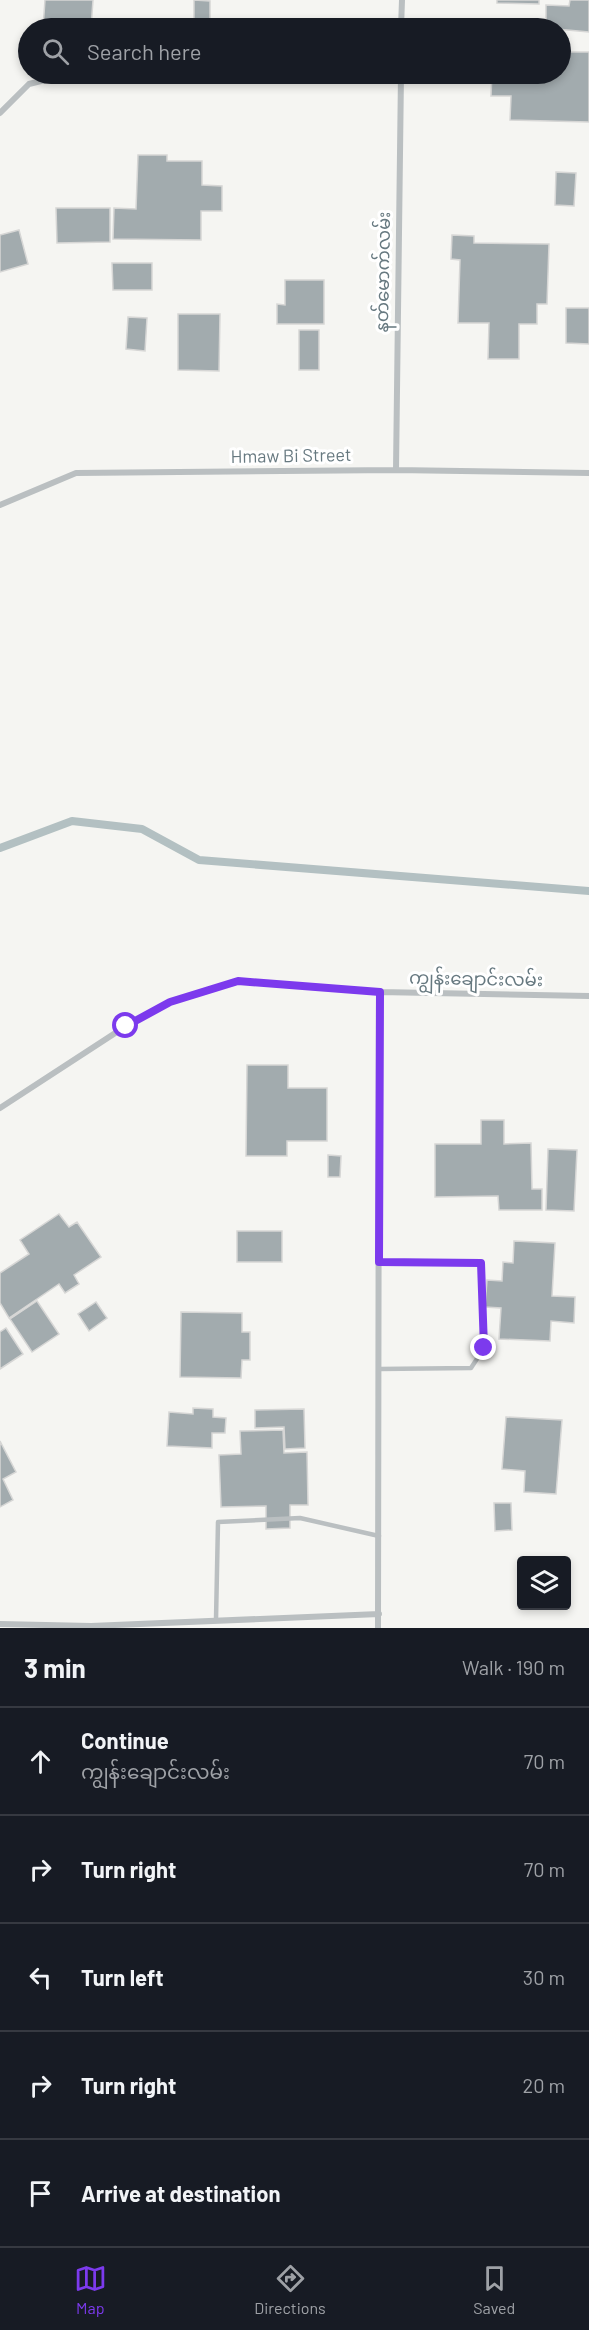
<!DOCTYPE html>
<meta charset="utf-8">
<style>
:root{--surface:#171b24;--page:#20242c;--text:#f1f3f6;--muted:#9ea1a6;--line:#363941;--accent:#7c3aed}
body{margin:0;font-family:Barlow,"Noto Sans Myanmar",sans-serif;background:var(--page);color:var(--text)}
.controls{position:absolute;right:18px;bottom:18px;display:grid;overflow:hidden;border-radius:6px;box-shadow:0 3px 9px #0003}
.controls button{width:54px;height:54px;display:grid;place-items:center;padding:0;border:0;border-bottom:2px solid var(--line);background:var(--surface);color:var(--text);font:30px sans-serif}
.stop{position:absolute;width:18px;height:18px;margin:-14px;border:4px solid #7c3aed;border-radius:50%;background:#fff}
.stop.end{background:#7c3aed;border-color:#fff;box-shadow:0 2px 6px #0008}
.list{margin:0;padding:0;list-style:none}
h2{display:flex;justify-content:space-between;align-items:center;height:78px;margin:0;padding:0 24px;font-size:26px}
h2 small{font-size:20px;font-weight:400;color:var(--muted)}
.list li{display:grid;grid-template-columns:39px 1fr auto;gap:18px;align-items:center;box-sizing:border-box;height:108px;padding:0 24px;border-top:2px solid var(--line)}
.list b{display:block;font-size:22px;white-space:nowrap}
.list p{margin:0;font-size:20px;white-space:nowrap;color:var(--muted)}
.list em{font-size:20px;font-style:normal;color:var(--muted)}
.icon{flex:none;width:33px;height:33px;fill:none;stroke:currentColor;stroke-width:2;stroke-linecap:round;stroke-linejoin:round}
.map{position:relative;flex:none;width:589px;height:1628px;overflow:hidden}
.search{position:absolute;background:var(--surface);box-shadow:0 3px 9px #0003;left:18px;right:18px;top:18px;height:66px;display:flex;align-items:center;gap:15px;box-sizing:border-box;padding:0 21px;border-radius:33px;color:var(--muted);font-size:22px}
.sheet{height:618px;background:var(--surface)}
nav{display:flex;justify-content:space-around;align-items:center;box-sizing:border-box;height:84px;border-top:2px solid var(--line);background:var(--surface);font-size:16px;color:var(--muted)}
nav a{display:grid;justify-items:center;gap:3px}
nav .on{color:var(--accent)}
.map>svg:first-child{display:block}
</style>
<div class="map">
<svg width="589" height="1628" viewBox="0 0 589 1628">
<rect width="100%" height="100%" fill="#f5f5f2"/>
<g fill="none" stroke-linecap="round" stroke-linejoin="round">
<!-- stream -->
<path stroke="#b3c0c2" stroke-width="8" d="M0 848 72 821 142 829 199 860 589 891"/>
</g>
<!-- building -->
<path fill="#a2abae" stroke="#d6d6d5" stroke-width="1.5" d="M45 0H93L91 28H43Z
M194 0 210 1V25H194Z
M497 0H539V4L497 3Z
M570 0H589V32L546 28V5L569 6Z
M560 52H589V122L510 120 511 96H491L492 74H560Z
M138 155H167V161H202V185L222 186V211H201V240L113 239 114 208 136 209Z
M556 172 576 173 574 206 555 205Z
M56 208H110V242L57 243Z
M19 230 28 264 0 272V235Z
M452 235 474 236V243L549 244 547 304H537V324H519V359H488L489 323H458L460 260 451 259Z
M112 263H152V290H113Z
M285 280H324V324H277V304L285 305Z
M566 308H589V344L566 343Z
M178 314H220L219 371 178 370Z
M128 317 147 318 145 351 126 349Z
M299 330H319V370H299Z
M247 1065H288V1088H327V1141H287V1156H246Z
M481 1120H504V1144L531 1143 532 1189H542V1210H499L498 1196 435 1197V1144H481Z
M548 1149 577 1150 574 1211 546 1210Z
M328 1155 341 1156 340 1177H328Z
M59 1214 69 1227 77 1222 101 1257 74 1275 79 1284 65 1293 59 1284 9 1318 0 1303V1273L29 1254 20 1240Z
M237 1231H282V1262H237Z
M514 1241 555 1243 552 1296 575 1297 574 1323 551 1321 550 1341 499 1339 501 1308 485 1307 487 1280 502 1281 503 1262 513 1263Z
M37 1301 59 1334 32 1352 10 1319Z
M96 1302 107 1318 89 1331 78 1314Z
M181 1312 242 1313V1332H250V1360H242L241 1378 180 1377Z
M6 1328 23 1354 0 1369V1332Z
M193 1408 213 1409V1417L226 1418 225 1433H212V1448L167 1446 169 1412 193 1414Z
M304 1409 305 1448 285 1449 284 1427 255 1428V1410Z
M506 1417 562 1420 556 1494 524 1492 525 1471 502 1469Z
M283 1430 284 1453 307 1452 308 1505H290V1528L266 1529V1506L221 1507 219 1455 241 1454 240 1431Z
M0 1441 16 1472 3 1479 13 1500 0 1507Z
M494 1503H511L512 1530 495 1531Z"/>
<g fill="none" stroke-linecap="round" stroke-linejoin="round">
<!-- lane -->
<path stroke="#babfc1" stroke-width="4.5" d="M379 1369 471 1368 484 1348 481 1263 379 1262
M216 1620 218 1522 300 1518 379 1536"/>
<!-- street -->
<path stroke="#babfc1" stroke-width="6" d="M401 28 402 0
M266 74 401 81
M0 113 29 84 69 74
M396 470 401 74
M0 505 76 473 396 470 589 473
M0 1108 126 1026 170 1002 238 981 379 992 589 996
M0 1624 91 1626 379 1614
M378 1628 379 992"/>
</g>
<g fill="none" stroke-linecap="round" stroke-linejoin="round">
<!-- route -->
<path stroke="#7c3aed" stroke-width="8" d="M126 1026 170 1002 238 981 380 992 379 1262 481 1263 484 1348"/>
</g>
<g text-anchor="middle" stroke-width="6" stroke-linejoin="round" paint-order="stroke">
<!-- street labels -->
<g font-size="18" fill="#677980" stroke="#fff">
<text transform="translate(383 272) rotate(-89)" y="6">နတ်မောက်လမ်း</text>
<text transform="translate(291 456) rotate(-1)" y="6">Hmaw Bi Street</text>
<text transform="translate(476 979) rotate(1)" y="6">ကျွန်းချောင်းလမ်း</text>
</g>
</g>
</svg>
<div class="controls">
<button><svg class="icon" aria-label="layers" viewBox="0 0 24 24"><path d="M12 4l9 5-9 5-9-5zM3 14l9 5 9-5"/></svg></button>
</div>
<div class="stop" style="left:126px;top:1026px"></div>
<div class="stop end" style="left:484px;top:1348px"></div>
<div class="search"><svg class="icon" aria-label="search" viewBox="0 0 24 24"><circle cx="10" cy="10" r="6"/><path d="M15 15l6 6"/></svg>Search here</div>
</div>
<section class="sheet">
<h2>3 min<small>Walk · 190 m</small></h2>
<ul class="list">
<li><svg class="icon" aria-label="ahead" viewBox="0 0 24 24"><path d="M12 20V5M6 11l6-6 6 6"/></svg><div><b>Continue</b><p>ကျွန်းချောင်းလမ်း</p></div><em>70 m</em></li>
<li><svg class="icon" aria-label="right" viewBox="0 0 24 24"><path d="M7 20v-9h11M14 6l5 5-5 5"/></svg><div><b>Turn right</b></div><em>70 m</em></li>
<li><svg class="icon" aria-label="left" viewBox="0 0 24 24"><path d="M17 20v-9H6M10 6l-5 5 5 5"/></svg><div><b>Turn left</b></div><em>30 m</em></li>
<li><svg class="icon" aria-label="right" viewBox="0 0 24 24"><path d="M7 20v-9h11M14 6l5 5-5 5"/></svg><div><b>Turn right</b></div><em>20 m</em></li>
<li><svg class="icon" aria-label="arrive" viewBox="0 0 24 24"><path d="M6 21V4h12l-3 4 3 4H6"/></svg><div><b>Arrive at destination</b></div></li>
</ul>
</section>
<nav>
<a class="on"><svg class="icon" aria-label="map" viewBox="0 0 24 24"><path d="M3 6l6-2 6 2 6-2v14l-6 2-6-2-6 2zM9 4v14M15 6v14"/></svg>Map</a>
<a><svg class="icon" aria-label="directions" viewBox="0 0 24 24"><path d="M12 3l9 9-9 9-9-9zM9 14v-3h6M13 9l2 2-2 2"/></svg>Directions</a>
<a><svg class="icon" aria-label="saved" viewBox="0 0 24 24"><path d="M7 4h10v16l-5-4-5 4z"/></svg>Saved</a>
</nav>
